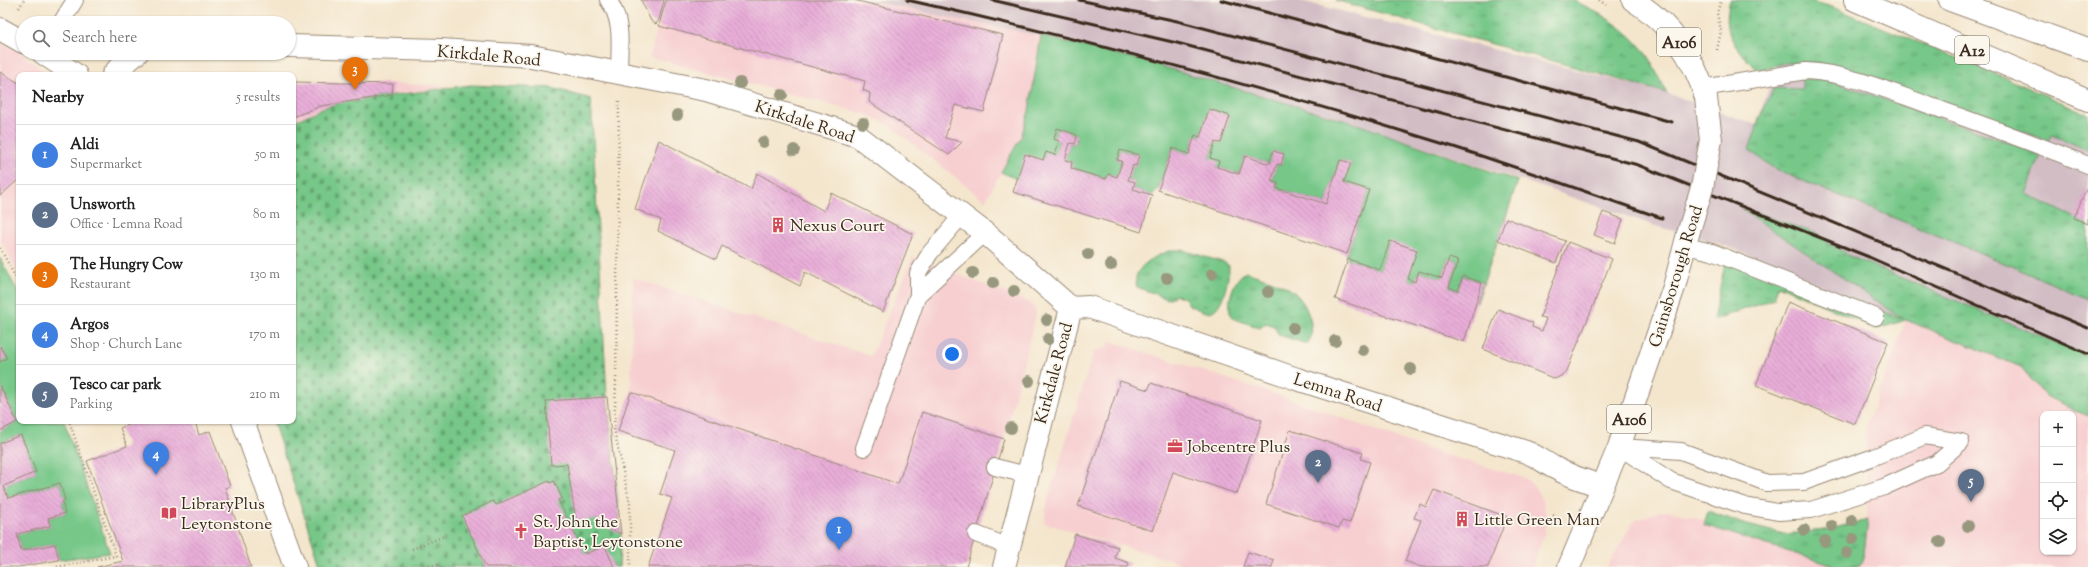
<!DOCTYPE html>
<meta charset="utf-8">
<style>
:root{--surface:#fff;--page:#f6f6f6;--text:#222;--muted:#767676;--line:#e0e0e0;--accent:#d1495b}
body{margin:0;font-family:"Sorts Mill Goudy",serif;background:var(--page);color:var(--text)}
.controls{position:absolute;right:12px;bottom:12px;display:grid;overflow:hidden;border-radius:8px;box-shadow:0 1px 3px #0004}
.controls button{width:36px;height:36px;display:grid;place-items:center;padding:0;border:0;border-bottom:1px solid var(--line);background:var(--surface);color:var(--text);font:20px sans-serif}
.you{position:absolute;left:952px;top:354px;width:14px;height:14px;margin:-10px;border:3px solid #fff;border-radius:50%;background:#1a73e8;box-shadow:0 0 0 6px #1a73e833}
.badge{display:grid;place-items:center;width:26px;height:26px;border-radius:50%;background:var(--accent);color:#fff;font-size:13px;font-weight:700}
.pin{position:absolute;translate:-50% -33px;filter:drop-shadow(0 1px 2px #0008)}
.pin::after{content:'';position:absolute;top:21px;width:14px;height:12px;background:inherit;clip-path:polygon(0 0,100% 0,50% 100%)}
.list{margin:0;padding:0;list-style:none}
h2{display:flex;justify-content:space-between;align-items:center;height:52px;margin:0;padding:0 16px;font-size:17px}
h2 small{font-size:13px;font-weight:400;color:var(--muted)}
.list li{display:grid;grid-template-columns:26px 1fr auto;gap:12px;align-items:center;box-sizing:border-box;height:60px;padding:0 16px;border-top:1px solid var(--line)}
.list b{display:block;font-size:15px;white-space:nowrap}
.list p{margin:0;font-size:13px;white-space:nowrap;color:var(--muted)}
.list em{font-size:13px;font-style:normal;color:var(--muted)}
.icon{flex:none;width:22px;height:22px;fill:none;stroke:currentColor;stroke-width:2;stroke-linecap:round;stroke-linejoin:round}
.map{position:relative;flex:none;width:2088px;height:567px;overflow:hidden}
.search{position:absolute;background:var(--surface);box-shadow:0 1px 3px #0004;left:16px;top:16px;width:280px;height:44px;display:flex;align-items:center;gap:10px;box-sizing:border-box;padding:0 14px;border-radius:22px;color:var(--muted);font-size:15px}
.panel{position:absolute;background:var(--surface);box-shadow:0 1px 3px #0004;left:16px;top:72px;width:280px;height:352px;border-radius:8px}
.map>svg:first-child{display:block}
</style>
<div class="map">
<svg width="2088" height="567" viewBox="0 0 2088 567">
<defs>
<pattern id="grass-tufts" width="24" height="20" patternUnits="userSpaceOnUse"><rect width="24" height="20" fill="#76c788"/><path d="M3 7l-1-3M5 7V3M7 7l1-3M15 17l-1-3M17 17v-4M19 17l1-3" fill="none" stroke="#62a26f"/></pattern>
<pattern id="cemetery-stones" width="16" height="16" patternUnits="userSpaceOnUse"><rect width="16" height="16" fill="#76c788"/><path d="M2 7V4a2 2 0 0 1 4 0v3zM10 15v-3a2 2 0 0 1 4 0v3z" fill="#62a26f"/></pattern>
<pattern id="building-back-hatch" width="6" height="6" patternUnits="userSpaceOnUse"><rect width="6" height="6" fill="#e9aed9"/><path d="M-1 5l2 2M0 0l6 6M5-1l2 2" fill="none" stroke="#be8eaf"/></pattern>
</defs>
<rect width="100%" height="100%" fill="#fbf7ec"/>
<filter id="ink" filterUnits="userSpaceOnUse"><feTurbulence type="fractalNoise" baseFrequency=".025" numOctaves="2"/><feDisplacementMap in="SourceGraphic" scale="8" xChannelSelector="R" yChannelSelector="G"/><feConvolveMatrix kernelMatrix="1 2 1 2 8 2 1 2 1" color-interpolation-filters="sRGB"/></filter>
<filter id="wash" filterUnits="userSpaceOnUse"><feTurbulence type="fractalNoise" baseFrequency=".012" numOctaves="4" result="noise"/><feDisplacementMap in="SourceGraphic" scale="16" xChannelSelector="R" yChannelSelector="G"/><feGaussianBlur stdDeviation="0.9" result="paint"/><feColorMatrix in="noise" values="0 0 0 0 0 0 0 0 0 0 0 0 0 0 0 0 0 1.4 0 .05"/><feComposite in="paint" operator="in"/></filter>
<g filter="url(#wash)">
<rect width="100%" height="100%" fill="#f4e6cd"/>
<!-- built -->
<path fill="#f7cfd0" fill-rule="evenodd" d="M666 0H864L1041 36 1029 111 1021 137 985 201 888 124 872 117 854 111 649 57Z
M0 43 17 51 50 75H19V275L0 240Z
M293 82H366L451 86 366 98 322 108 293 122Z
M913 257 1027 301 1034 307 1036 314 1004 439 966 567H648L671 498 675 450 618 431 631 392 633 278 871 356Z
M1906 320 2021 367 2045 396 2088 416V567H1607L1634 521 1660 511H1670L1704 520 1708 511 1743 524 1784 534 1825 530 1867 520 1866 427ZM2043 414H2073V552H2043Z
M1110 341 1278 395 1433 451 1525 478 1533 485 1539 494 1544 505 1546 516 1545 531 1532 567H1179L1180 563 1044 523 1048 499 1094 351 1107 347Z"/>
<!-- railway -->
<path fill="#d2bdc5" d="M864 0H1297L1667 93 1756 125 1787 36 1808 0 1832 7 2006 78 2088 114V416L2045 396 2021 367 1718 243 1659 227 1357 124 1140 60 1041 36Z"/>
<!-- grass -->
<path fill="url(#grass-tufts)" stroke="#587853" d="M1335 0H1573C1597 12 1621 24 1639 45 1651 58 1658 77 1667 93Z
M1730 0H1808L1832 7 2006 78 2088 114V150L2052 135 2049 141 1866 76 1817 63 1790 62 1757 70C1735 48 1721 33 1730 0Z
M1802 79H1826L2022 147 2040 157 2026 194 2088 224V299L1983 254 1776 170 1749 150 1760 117 1774 88 1802 89Z
M1740 208 1818 234 1847 255 2088 356V416L2045 396 2021 367 1906 320 1877 329 1778 285 1774 299 1713 320 1728 250 1903 319Z
M1172 250H1182L1226 263 1229 266C1229 278 1223 311 1209 312 1203 313 1194 307 1189 305L1185 298 1176 295 1168 299 1137 287C1130 267 1157 255 1172 250Z
M1246 272C1276 283 1300 284 1310 319 1312 327 1313 336 1308 343H1304L1279 335 1274 326 1266 323 1260 328 1232 318C1225 306 1233 278 1246 272Z
M1708 511 1743 524 1784 534 1825 530 1868 520 1864 554 1860 566 1837 567 1704 525Z"/>
<!-- cemetery -->
<path fill="url(#cemetery-stones)" stroke="#587853" d="M470 85 552 88 591 99 607 397 621 534 619 567H321L273 421H293V122L322 108 343 102Z"/>
<!-- garden -->
<path fill="#76c788" stroke="#587853" d="M1041 36 1140 60 1357 124 1518 181 1477 302H1475L1482 282 1463 276 1458 291 1449 287 1458 261 1449 258 1442 278 1419 271 1415 282 1408 279 1390 241 1380 270 1348 259 1347 254 1369 190 1344 182 1350 163 1340 160 1326 204 1276 188 1278 183 1271 181 1277 164 1281 165 1284 154 1274 151 1269 164 1245 156 1239 174 1217 167 1210 158 1215 142 1221 143 1230 116 1209 109 1200 137 1195 135 1189 154 1173 148 1158 190 1152 195 1133 189 1135 182 1128 180 1133 165 1136 166 1139 155 1120 150 1117 160 1122 161 1117 177 1109 174 1106 179 1071 168 1072 162 1065 160 1070 143 1075 144 1077 135 1057 128 1054 139 1059 141 1055 155 1046 153 1043 160 1017 179 1001 172 1021 137 1029 111Z
M0 258 19 294V421H64L110 553 59 560 55 544 21 551 17 534 50 526 48 518 65 513 62 502 65 500 60 483 8 498 4 486 36 472 21 435 0 443V431L17 422 0 385V362L6 358 0 346Z"/>
<g id="blocks">
<!-- building -->
<path fill="url(#building-back-hatch)" d="M641 0H664L659 20 656 24 651 21Z
M666 0H853L1003 35 984 112 955 105 945 138 962 142 949 155 869 102 870 93 863 90 865 81 659 26Z
M0 72 19 83V179L0 196Z
M293 82 393 84 392 95 321 106 293 117Z
M1209 109 1230 116 1221 143 1215 142 1210 158 1219 161 1217 167 1239 174 1245 156 1269 164 1273 151 1284 154 1281 165 1277 164 1271 181 1278 183 1276 188 1326 204 1340 160 1351 163 1344 182 1369 190 1347 254 1158 190 1173 148 1189 154 1195 135 1200 137Z
M1057 128 1077 135 1075 144 1070 143 1065 160 1072 162 1071 168 1076 170 1106 179 1108 174 1117 177 1122 161 1117 160 1120 150 1139 155 1136 166 1133 165 1128 180 1135 182 1133 189 1152 195 1141 232 1013 192 1025 154 1043 160 1046 152 1055 155 1059 141 1054 139Z
M659 140 751 189 757 173 824 211 831 193 913 234 883 312 805 272 800 286 722 246 716 259 658 231 661 220 635 209Z
M2088 185V224L2074 218Z
M1603 212 1623 219 1615 243 1594 235Z
M1506 218 1565 241 1556 263 1498 240Z
M1390 241 1417 250 1408 279 1415 282 1419 271 1442 278 1449 258 1458 261 1449 287 1458 291 1463 276 1482 283 1464 342 1335 299 1348 259 1380 270Z
M1568 242 1612 259 1566 373 1555 379 1483 349 1498 309 1533 323 1532 327 1542 331 1546 318 1540 317Z
M1788 302 1888 342 1855 424 1756 385Z
M0 346 7 358 0 362Z
M1120 381 1148 390 1151 383 1262 420 1237 494 1173 472 1153 531 1078 506Z
M0 385 17 422 0 431Z
M631 392 898 484 922 412 1004 439 966 567H648L672 498 660 494 675 450 618 431Z
M607 397 621 534 597 523V519L576 521 567 464 551 465 546 401Z
M139 421H199L195 422 199 435 210 431 230 486 225 488 251 567H97L123 561 87 461 127 446 120 428Z
M1290 430 1363 453 1361 459 1370 462 1350 523 1342 521 1339 528 1266 504Z
M21 435 36 472 4 486 8 498 60 483 65 500 62 502 65 513 48 518 50 526 17 534 21 551 55 544 59 560 19 567H0V443Z
M549 481 550 483 554 481 562 498 558 500 585 554 605 546 614 567H486L462 516 493 501 496 505Z
M1434 490 1507 517 1488 567H1421L1405 561 1421 520 1414 518 1420 504 1426 507Z
M1075 534 1118 547 1115 558 1129 563 1128 567H1065Z
M1248 552 1274 560 1272 567H1243Z"/>
</g>
</g>
<g filter="url(#ink)">
<use href="#blocks" fill-opacity="0" stroke="#988876" stroke-width="1"/>
<g fill="none" stroke-linecap="round" stroke-linejoin="round">
<!-- lane casing -->
<g stroke="#988876" stroke-width="18">
<path id="lane" d="M608 0C624 21 619 48 619 73
M61 23 75 0
M1703 88 1806 71C1849 73 1891 92 1931 106 1984 125 2036 144 2088 165
M1686 246 1712 252 1876 317
M918 295 985 233
M1619 447 1671 481 1745 506 1778 512 1811 510 1884 487 1937 463 1961 442
M1620 447 1681 451 1767 483 1804 482 1871 458 1925 436 1961 442
M864 448 918 295V273L930 253 962 215
M995 467 1027 475
M976 534 1009 547"/>
</g>
<!-- street casing -->
<g stroke="#988876" stroke-width="24">
<path id="street" d="M0 29 23 42
M289 46 441 50 531 56 706 90 858 136 990 237 1071 308
M43 53 76 75
M113 75 120 67 137 53
M1071 308 1089 307 1297 379 1526 452C1537 456 1544 462 1553 467 1569 476 1585 481 1602 486
M243 421 295 567
M1004 567 1071 308"/>
</g>
<!-- primary casing -->
<g stroke="#988876" stroke-width="24">
<path id="primary" d="M1633 0C1669 23 1694 57 1706 98
M1569 567 1619 447 1674 287 1688 234"/>
</g>
<!-- highway casing -->
<g stroke="#988876" stroke-width="24">
<path id="highway" d="M1855 0 2088 100
M1950 0 2088 50"/>
</g>
<!-- path -->
<path stroke="#988876" stroke-width="2.5" stroke-dasharray="1 3" stroke-linecap="butt" d="M1599 0 1606 5
M19 8 24 0
M1717 50 1721 31 1717 13 1721 0
M619 101 616 384 614 429 630 504V567
M0 248 19 284
M1553 515 1557 517
M412 549 444 536
M57 567 116 556 69 421
M417 567 439 565 440 567"/>
<!-- lane -->
<use href="#lane" stroke="#fff" stroke-width="16"/>
<!-- street -->
<use href="#street" stroke="#fff" stroke-width="22"/>
<!-- primary -->
<use href="#primary" stroke="#fff" stroke-width="22"/>
<!-- highway -->
<use href="#highway" stroke="#fff" stroke-width="22"/>
<!-- rail -->
<path stroke="#3b2a1e" stroke-width="3" d="M907 0C1087 40 1265 88 1441 143 1515 166 1588 193 1662 218
M992 0 1177 43 1638 165 1869 257 2088 354
M1079 0 1177 21 1639 142 2088 328
M1221 0 1672 122"/>
<!-- primary-bridge casing -->
<g stroke="#988876" stroke-width="24" stroke-linecap="butt">
<path id="primary-bridge" d="M1688 234 1702 188 1711 140 1706 98"/>
</g>
<!-- primary-bridge -->
<use href="#primary-bridge" stroke="#fff" stroke-width="22"/>
</g>
<!-- trees -->
<g fill="#98987e">
<circle cx="740" cy="83" r="6"/>
<circle cx="782" cy="95" r="6"/>
<circle cx="677" cy="115" r="6"/>
<circle cx="863" cy="123" r="6"/>
<circle cx="763" cy="142" r="6"/>
<circle cx="794" cy="150" r="6"/>
<circle cx="1088" cy="254" r="6"/>
<circle cx="1111" cy="265" r="6"/>
<circle cx="973" cy="273" r="6"/>
<circle cx="1212" cy="274" r="6"/>
<circle cx="1167" cy="278" r="6"/>
<circle cx="993" cy="283" r="6"/>
<circle cx="1014" cy="291" r="6"/>
<circle cx="1268" cy="292" r="6"/>
<circle cx="1047" cy="320" r="6"/>
<circle cx="1293" cy="328" r="6"/>
<circle cx="1048" cy="339" r="6"/>
<circle cx="1335" cy="341" r="6"/>
<circle cx="1363" cy="350" r="6"/>
<circle cx="1411" cy="369" r="6"/>
<circle cx="1029" cy="381" r="6"/>
<circle cx="1011" cy="428" r="6"/>
<circle cx="1852" cy="520" r="6"/>
<circle cx="1832" cy="526" r="6"/>
<circle cx="1968" cy="526" r="6"/>
<circle cx="1804" cy="530" r="6"/>
<circle cx="1853" cy="539" r="6"/>
<circle cx="1825" cy="541" r="6"/>
<circle cx="1940" cy="542" r="6"/>
<circle cx="1847" cy="553" r="6"/>
</g>
</g>
<!-- icons -->
<defs>
<g id="building-bare" transform="scale(1.2)"><path d="M-4-6H4V6H1V3H-1V6H-4ZM-2.5-4.3h1.7v1.8h-1.7ZM.8-4.3h1.7v1.8H.8ZM-2.5-1h1.7V.8h-1.7ZM.8-1h1.7V.8H.8Z" fill="#d1495b" stroke="#fbf7ec" stroke-width="2.5" paint-order="stroke"/></g>
<g id="office-bare" transform="scale(1.2)"><path d="M-6-3h4V-5.5h4V-3h4V5H-6ZM-1-4.5V-3h2v-1.5ZM-6 0V1H6V0Z" fill="#d1495b" stroke="#fbf7ec" stroke-width="2.5" paint-order="stroke"/></g>
<g id="library-bare" transform="scale(1.2)"><path d="M-6-4Q-3-5.5-.7-3.5V5Q-3 3-6 4ZM6-4Q3-5.5 .7-3.5V5Q3 3 6 4Z" fill="#d1495b" stroke="#fbf7ec" stroke-width="2.5" paint-order="stroke"/></g>
<g id="church-bare" transform="scale(1.2)"><path d="M-1.2-6h2.4v3.5h3.3v2.4h-3.3V6h-2.4V-.1h-3.3v-2.4h3.3Z" fill="#d1495b" stroke="#fbf7ec" stroke-width="2.5" paint-order="stroke"/></g>
</defs>
<g fill-rule="evenodd">
<use href="#building-bare" x="778" y="225"/>
<use href="#office-bare" x="1175" y="446"/>
<use href="#library-bare" x="169" y="513"/>
<use href="#building-bare" x="1462" y="519"/>
<use href="#church-bare" x="521" y="531"/>
</g>
<g text-anchor="middle" stroke-width="3.5" stroke-linejoin="round" paint-order="stroke">
<!-- shield labels -->
<g fill="#fbf7ec" stroke="#75685c" stroke-width="1">
<rect x="1657" y="28" width="44" height="28" rx="3"/>
<rect x="1955" y="36" width="34" height="28" rx="3"/>
<rect x="1607" y="405" width="44" height="28" rx="3"/>
</g>
<g font-size="16" font-weight="bold" fill="#3b2a1e">
<text x="1679" y="48">A106</text>
<text x="1972" y="56">A12</text>
<text x="1629" y="425">A106</text>
</g>
<!-- street labels -->
<g font-size="17" fill="#3b2a1e" stroke="#fbf7ec">
<text transform="translate(489 55) rotate(5)" y="6">Kirkdale Road</text>
<text transform="translate(805 121) rotate(18)" y="6">Kirkdale Road</text>
<text transform="translate(1675 276) rotate(-73)" y="6">Gainsborough Road</text>
<text transform="translate(1053 373) rotate(-75)" y="6">Kirkdale Road</text>
<text transform="translate(1338 392) rotate(18)" y="6">Lemna Road</text>
</g>
<!-- poi labels -->
<g font-size="17" fill="#3b2a1e" stroke="#fbf7ec" text-anchor="start">
<text x="790" y="231">Nexus Court</text>
<text x="1187" y="452">Jobcentre Plus</text>
<text x="181" y="509">LibraryPlus<tspan x="181" dy="20">Leytonstone</tspan></text>
<text x="1474" y="525">Little Green Man</text>
<text x="533" y="527">St. John the<tspan x="533" dy="20">Baptist, Leytonstone</tspan></text>
</g>
</g>
</svg>
<div class="controls">
<button>+</button>
<button>−</button>
<button><svg class="icon" aria-label="locate" viewBox="0 0 24 24"><circle cx="12" cy="12" r="6"/><path d="M12 2v4M12 18v4M2 12h4M18 12h4"/></svg></button>
<button><svg class="icon" aria-label="layers" viewBox="0 0 24 24"><path d="M12 4l9 5-9 5-9-5zM3 14l9 5 9-5"/></svg></button>
</div>
<div class="you"></div>
<div class="pin badge" style="left:839px;top:550px;background:#3f7fe0">1</div>
<div class="pin badge" style="left:1318px;top:483px;background:#5c6f8a">2</div>
<div class="pin badge" style="left:355px;top:90px;background:#e8710a">3</div>
<div class="pin badge" style="left:156px;top:475px;background:#3f7fe0">4</div>
<div class="pin badge" style="left:1971px;top:502px;background:#5c6f8a">5</div>
<div class="search"><svg class="icon" aria-label="search" viewBox="0 0 24 24"><circle cx="10" cy="10" r="6"/><path d="M15 15l6 6"/></svg>Search here</div>
<section class="panel">
<h2>Nearby<small>5 results</small></h2>
<ul class="list">
<li><span class="badge" style="background:#3f7fe0">1</span><div><b>Aldi</b><p>Supermarket</p></div><em>50 m</em></li>
<li><span class="badge" style="background:#5c6f8a">2</span><div><b>Unsworth</b><p>Office · Lemna Road</p></div><em>80 m</em></li>
<li><span class="badge" style="background:#e8710a">3</span><div><b>The Hungry Cow</b><p>Restaurant</p></div><em>130 m</em></li>
<li><span class="badge" style="background:#3f7fe0">4</span><div><b>Argos</b><p>Shop · Church Lane</p></div><em>170 m</em></li>
<li><span class="badge" style="background:#5c6f8a">5</span><div><b>Tesco car park</b><p>Parking</p></div><em>210 m</em></li>
</ul>
</section>
</div>
